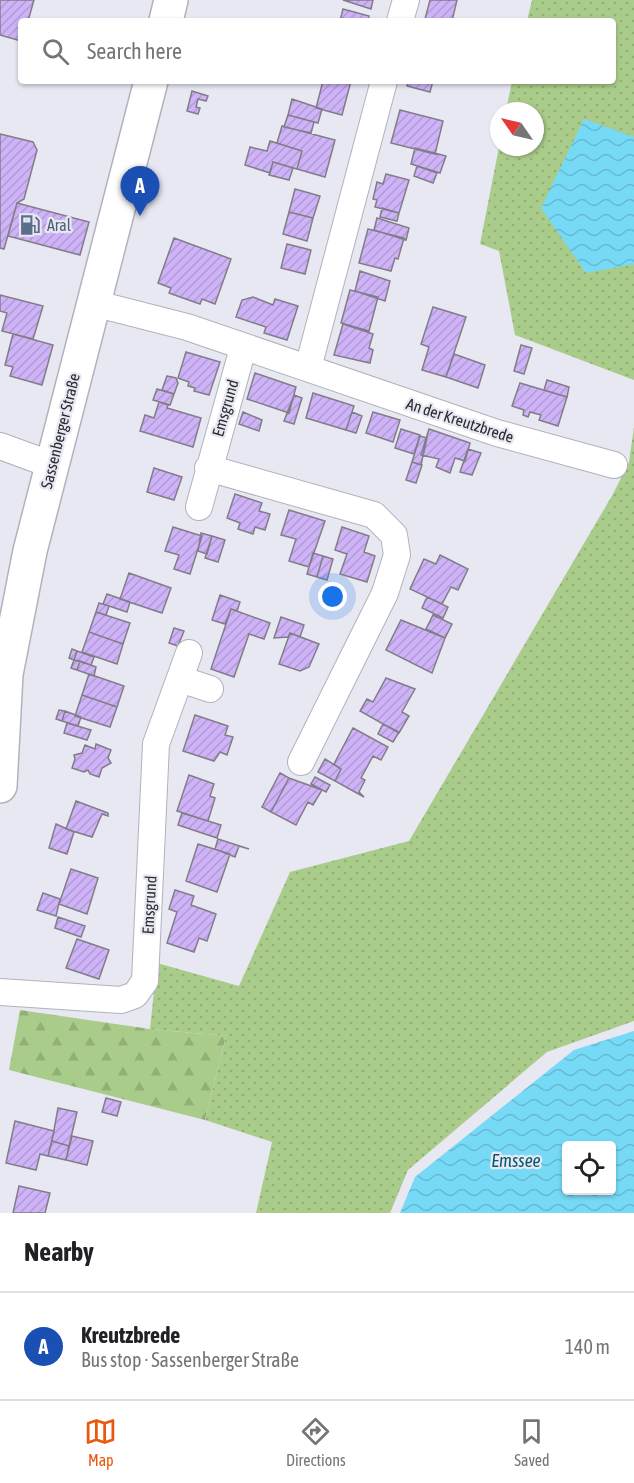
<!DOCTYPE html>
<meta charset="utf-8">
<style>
:root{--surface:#fff;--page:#f6f6f6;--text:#202124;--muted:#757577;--line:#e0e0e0;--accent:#ea580c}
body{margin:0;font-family:"Asap Condensed",sans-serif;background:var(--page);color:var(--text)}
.controls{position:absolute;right:18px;bottom:18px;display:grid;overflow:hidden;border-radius:6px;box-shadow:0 2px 4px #0004}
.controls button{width:54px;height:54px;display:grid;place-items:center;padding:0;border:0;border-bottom:2px solid var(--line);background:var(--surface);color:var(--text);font:30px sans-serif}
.compass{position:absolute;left:490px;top:102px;width:54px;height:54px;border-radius:50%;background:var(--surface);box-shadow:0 2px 4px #0004;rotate:304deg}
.you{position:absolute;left:333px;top:597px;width:21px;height:21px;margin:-15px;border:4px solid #fff;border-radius:50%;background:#1a73e8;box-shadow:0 0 0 9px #1a73e833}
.badge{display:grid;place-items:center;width:39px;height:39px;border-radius:50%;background:var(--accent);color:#fff;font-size:20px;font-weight:700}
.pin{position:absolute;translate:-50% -50px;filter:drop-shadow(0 2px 3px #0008)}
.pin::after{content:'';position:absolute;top:32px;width:21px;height:18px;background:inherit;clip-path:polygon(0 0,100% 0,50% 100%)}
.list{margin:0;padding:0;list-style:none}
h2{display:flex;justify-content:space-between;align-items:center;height:78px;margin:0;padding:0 24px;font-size:26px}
h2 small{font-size:20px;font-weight:400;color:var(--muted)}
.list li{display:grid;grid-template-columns:39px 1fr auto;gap:18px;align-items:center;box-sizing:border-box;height:108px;padding:0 24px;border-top:2px solid var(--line)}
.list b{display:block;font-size:22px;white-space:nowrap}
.list p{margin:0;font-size:20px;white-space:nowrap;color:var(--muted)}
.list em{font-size:20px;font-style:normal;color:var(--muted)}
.icon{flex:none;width:33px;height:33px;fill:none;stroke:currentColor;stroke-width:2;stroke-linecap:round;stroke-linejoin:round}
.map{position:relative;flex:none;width:634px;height:1213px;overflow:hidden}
.search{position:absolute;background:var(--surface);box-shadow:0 2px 4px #0004;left:18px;right:18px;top:18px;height:66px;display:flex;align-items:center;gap:15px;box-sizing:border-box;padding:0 21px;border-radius:6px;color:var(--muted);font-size:22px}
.sheet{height:186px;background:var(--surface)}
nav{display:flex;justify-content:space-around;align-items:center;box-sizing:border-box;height:84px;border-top:2px solid var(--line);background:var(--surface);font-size:16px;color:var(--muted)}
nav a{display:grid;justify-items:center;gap:3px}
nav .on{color:var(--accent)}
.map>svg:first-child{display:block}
</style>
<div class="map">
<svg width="634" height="1213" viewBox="0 0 634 1213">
<defs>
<pattern id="forest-firs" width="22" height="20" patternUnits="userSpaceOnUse" patternTransform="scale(1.5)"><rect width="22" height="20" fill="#aacc8b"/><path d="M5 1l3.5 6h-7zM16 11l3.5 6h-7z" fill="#92af78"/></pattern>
<pattern id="park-dots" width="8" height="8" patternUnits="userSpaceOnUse" patternTransform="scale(1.5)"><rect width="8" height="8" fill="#aacc8b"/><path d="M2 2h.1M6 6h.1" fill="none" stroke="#92af78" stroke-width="1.8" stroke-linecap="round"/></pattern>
<pattern id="water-waves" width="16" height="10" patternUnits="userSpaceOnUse" patternTransform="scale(1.5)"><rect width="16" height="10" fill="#76d9f5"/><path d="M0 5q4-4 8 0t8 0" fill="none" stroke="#66bad2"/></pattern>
<pattern id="building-hatch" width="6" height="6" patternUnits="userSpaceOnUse" patternTransform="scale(1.5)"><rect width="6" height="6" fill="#cfb3f8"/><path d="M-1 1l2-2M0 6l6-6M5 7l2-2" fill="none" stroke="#b29ad5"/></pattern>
</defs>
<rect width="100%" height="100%" fill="#e8e8f3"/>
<!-- forest -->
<path fill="url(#forest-firs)" d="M20 1010 150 1029 226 1036 205 1120 9 1070Z"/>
<!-- park -->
<path fill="url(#park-dots)" d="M532 0H634V380L515 335 499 251 480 244 499 147H535V111H506L512 81H613V21H527Z
M634 427V1021L547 1052 408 1170 390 1213H256L272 1142 205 1120 226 1036 150 1029 157 963 239 986 290 872 409 841 613 494 629 462Z"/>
<!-- water -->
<path fill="url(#water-waves)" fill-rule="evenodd" d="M584 119 634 137V264L586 273 541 208Z
M634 1031V1213H400L415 1177 574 1050ZM566 1146H612V1190H566Z"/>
<!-- building -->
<path fill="url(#building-hatch)" stroke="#817d87" stroke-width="1.5" d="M0 0H34L28 21H21V41L0 35Z
M343 0H373L371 9Z
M430 0H457L452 21 425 19Z
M343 9 369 16 368 21H340Z
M323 81H351L342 115 316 108Z
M408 81H433L430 92 407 86Z
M192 91 208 96 206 101 198 99 196 107 200 108 198 114 187 111Z
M292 99 322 109 318 123 288 115Z
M400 110 443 121 435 154 391 143Z
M288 115 314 122 311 133 284 127Z
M282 126 335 140 325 177 297 169 302 151 277 143Z
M0 134 33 142 37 150 24 199 17 203 4 249 0 248Z
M270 141 302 151 297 169 273 162 270 173 245 165 250 147 267 151Z
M415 148 446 156 440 173 411 164Z
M273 162 293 168 289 180 269 175Z
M417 166 437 173 433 183 414 176Z
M386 174 409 180 399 213 375 207 377 200 373 199 377 182 383 184Z
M295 189 320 196 313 218 289 212Z
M17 203 89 222 80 255 8 236Z
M382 208 399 213 397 221 380 217Z
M289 212 313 218 307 241 283 234Z
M377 218 409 228 406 240 374 230Z
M368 229 404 238 398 259 395 258 391 271 359 263Z
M174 238 231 259 215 304 202 299 200 304 169 293 171 288 158 283Z
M287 244 311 250 305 274 281 268Z
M360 271 390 281 385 301 355 291Z
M350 290 378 297 369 331 341 323Z
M0 295 43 306 33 339 2 331 7 313 0 311Z
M253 297 273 305 275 299 298 306 287 340 264 333 266 327 236 317 242 300Z
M433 307 466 317 446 377 422 370 429 347 421 344Z
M343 324 373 334 369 348 373 350 370 363 334 355Z
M13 334 53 345 42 385 10 376 13 367 5 365Z
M521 345 532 348 524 374 514 371Z
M186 352 220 362 209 395 194 391 195 388 188 386 189 382 178 378Z
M454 354 485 365 478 388 446 377Z
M255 373 296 387 289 413 247 399Z
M167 376 176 378 178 383 174 394 162 390Z
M547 380 569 387 567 397 544 390Z
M520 383 567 397 558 426 539 420 541 415 530 412 528 417 523 415 524 410 512 406Z
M157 389 174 394 170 405 153 400Z
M313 393 354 406 346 430 306 418Z
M294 395 302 398 294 424 284 421Z
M159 402 168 405 167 408 201 418 193 447 140 431 145 415 154 418Z
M243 412 262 420 259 431 239 424Z
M352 412 362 416 356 433 346 430Z
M373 412 400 420 393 442 366 433Z
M401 429 420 435 414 454 395 448Z
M429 429 470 443 465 461 455 458 450 473 436 467 439 459 421 455Z
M420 436 427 438 421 465 412 462Z
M468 449 481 453 472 475 460 472Z
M412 462 422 465 416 483 406 480Z
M154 468 182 477 174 500 147 492Z
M235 494 262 503 259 511 270 514 265 530 255 527 253 534 238 529 240 523 227 518Z
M289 510 325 521 309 567 289 561 296 539 281 535Z
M173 527 202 536 190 574 174 569 179 555 165 551Z
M342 527 369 536 364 552 375 556 367 582 340 574 347 554 335 550Z
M201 533 212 536 207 554 198 551Z
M212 536 225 540 218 562 205 558Z
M313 553 323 556 317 577 307 574Z
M440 555 468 569 458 590 451 587 442 604 410 589 424 559 436 564Z
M323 556 333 559 327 580 317 577Z
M129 573 171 588 162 613 120 599Z
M107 594 130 602 127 612 103 604Z
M220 595 240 602 237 611 231 609 225 624 212 620Z
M427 597 448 607 443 618 422 608Z
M99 603 109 606 106 615 96 612Z
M231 609 270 623 264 639 249 634 234 677 211 669Z
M96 612 130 623 123 644 89 632Z
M433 615 452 624 445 638 426 629Z
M281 617 304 625 300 637 290 633 288 637 274 638Z
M401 620 445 638 432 673 386 650Z
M174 628 184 631 178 646 169 643Z
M89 632 123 644 117 664 82 652Z
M290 633 319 644 309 667 300 671 279 664Z
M72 649 77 651 74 660 69 658Z
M77 651 94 657 91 665 74 660Z
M74 660 80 661 77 670 71 668Z
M80 661 96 667 94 676 77 670Z
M89 674 124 686 117 707 82 695Z
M386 678 415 689 402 712 409 716 399 733 360 711 367 699 373 702Z
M82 695 117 707 110 727 75 716Z
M59 710 65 711 62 721 56 719Z
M65 711 81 717 78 726 62 721Z
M195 715 228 726 225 735 233 737 227 755 220 752 214 761 183 751Z
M67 723 91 730 87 740 64 733Z
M383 724 399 732 393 742 378 734Z
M353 728 388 747 381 760 373 756 361 778 365 780 359 792 364 797 335 781 341 769 334 764Z
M96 744 111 750 108 758 111 763 102 768 99 777 90 774 88 770 84 772 72 768 75 759 74 755 82 753 85 745 95 749Z
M325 759 341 769 335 781 318 772Z
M280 773 289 778 271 812 262 807Z
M189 775 214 784 210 796 215 798 208 821 177 811Z
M315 777 330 785 326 792 311 784Z
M289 778 322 790 313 805 308 802 296 825 271 812Z
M76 801 108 813V816L102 814 92 837 66 829Z
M182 813 221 825 217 838 178 825Z
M56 824 74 832 67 854 49 848Z
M218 839 249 849 239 846 235 857 215 849Z
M198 844 230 854 217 892 186 881Z
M71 869 98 878 87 914 59 904Z
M175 890 194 896 191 905 216 914 207 941 199 938 194 952 167 943 177 912 169 909Z
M43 893 60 899 56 916 37 910Z
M58 917 85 926 81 937 55 928Z
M77 939 109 950 99 979 66 968Z
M106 1098 121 1102 117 1116 102 1112Z
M58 1108 77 1112 69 1146 52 1141Z
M15 1121 54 1131 48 1156 40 1154 36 1170 6 1163Z
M72 1136 93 1141 87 1165 66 1160Z
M52 1141 69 1146 66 1160 48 1156Z
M19 1186 50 1193 45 1213H13Z"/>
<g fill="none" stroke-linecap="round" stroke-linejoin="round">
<!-- street casing -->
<g stroke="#b2b2bd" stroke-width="28">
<path id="street" d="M400 21 406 0
M93 303 187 327 497 433 614 465
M308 368 384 81
M0 446 52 465
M208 468 374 515 394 535 397 555 385 593 301 762
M199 507 243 348
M180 679 210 689
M0 992 121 1000 135 995 145 981 156 744 189 653"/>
</g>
<!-- secondary casing -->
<g stroke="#b2b2bd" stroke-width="36">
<path id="secondary" d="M166 21 171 0
M0 786 6 674 30 551 151 81"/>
</g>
<!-- street -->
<use href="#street" stroke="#fff" stroke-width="26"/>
<!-- secondary -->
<use href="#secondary" stroke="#fff" stroke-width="33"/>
</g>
<!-- icons -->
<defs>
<g id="fuel-bare" transform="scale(1.62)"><path d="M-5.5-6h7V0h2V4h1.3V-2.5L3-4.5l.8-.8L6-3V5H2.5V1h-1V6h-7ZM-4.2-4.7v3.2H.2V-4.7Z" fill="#5c6f8a" stroke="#e8e8f3" stroke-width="2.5" paint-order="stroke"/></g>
</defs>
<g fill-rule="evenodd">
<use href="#fuel-bare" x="30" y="225"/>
</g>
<g text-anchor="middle" stroke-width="4.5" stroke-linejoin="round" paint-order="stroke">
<!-- service labels -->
<g font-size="16" fill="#4e5e75" stroke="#e8e8f3" text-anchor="start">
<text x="47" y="231">Aral</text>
</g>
<!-- street labels -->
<g font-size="16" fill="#2b2c30" stroke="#e8e8f3">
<text transform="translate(225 408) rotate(-74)" y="6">Emsgrund</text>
<text transform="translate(460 420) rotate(18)" y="6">An der Kreutzbrede</text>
<text transform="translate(60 431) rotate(-76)" y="6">Sassenberger Straße</text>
<text transform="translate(149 905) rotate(-87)" y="6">Emsgrund</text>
</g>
<!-- water labels -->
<g font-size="18" font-style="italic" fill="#005a6d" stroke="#e8e8f3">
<text x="516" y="1167">Emssee</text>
</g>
</g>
</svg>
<div class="controls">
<button><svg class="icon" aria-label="locate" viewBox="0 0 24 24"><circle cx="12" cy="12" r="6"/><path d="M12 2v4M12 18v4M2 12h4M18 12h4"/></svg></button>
</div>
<svg class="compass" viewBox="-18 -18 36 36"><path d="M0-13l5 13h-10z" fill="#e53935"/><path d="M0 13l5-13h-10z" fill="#757577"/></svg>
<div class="you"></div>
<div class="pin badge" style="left:140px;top:216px;background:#1a4fb4">A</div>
<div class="search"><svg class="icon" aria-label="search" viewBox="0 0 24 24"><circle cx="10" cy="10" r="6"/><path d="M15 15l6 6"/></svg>Search here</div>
</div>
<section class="sheet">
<h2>Nearby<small></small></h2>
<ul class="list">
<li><span class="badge" style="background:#1a4fb4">A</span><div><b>Kreutzbrede</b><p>Bus stop · Sassenberger Straße</p></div><em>140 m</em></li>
</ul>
</section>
<nav>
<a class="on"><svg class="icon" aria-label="map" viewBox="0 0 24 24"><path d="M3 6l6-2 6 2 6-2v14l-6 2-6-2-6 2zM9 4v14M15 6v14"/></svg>Map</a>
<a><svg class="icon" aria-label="directions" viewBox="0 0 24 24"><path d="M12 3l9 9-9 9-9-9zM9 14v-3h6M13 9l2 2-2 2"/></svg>Directions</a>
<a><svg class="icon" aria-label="saved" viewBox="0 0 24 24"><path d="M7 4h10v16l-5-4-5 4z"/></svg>Saved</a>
</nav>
